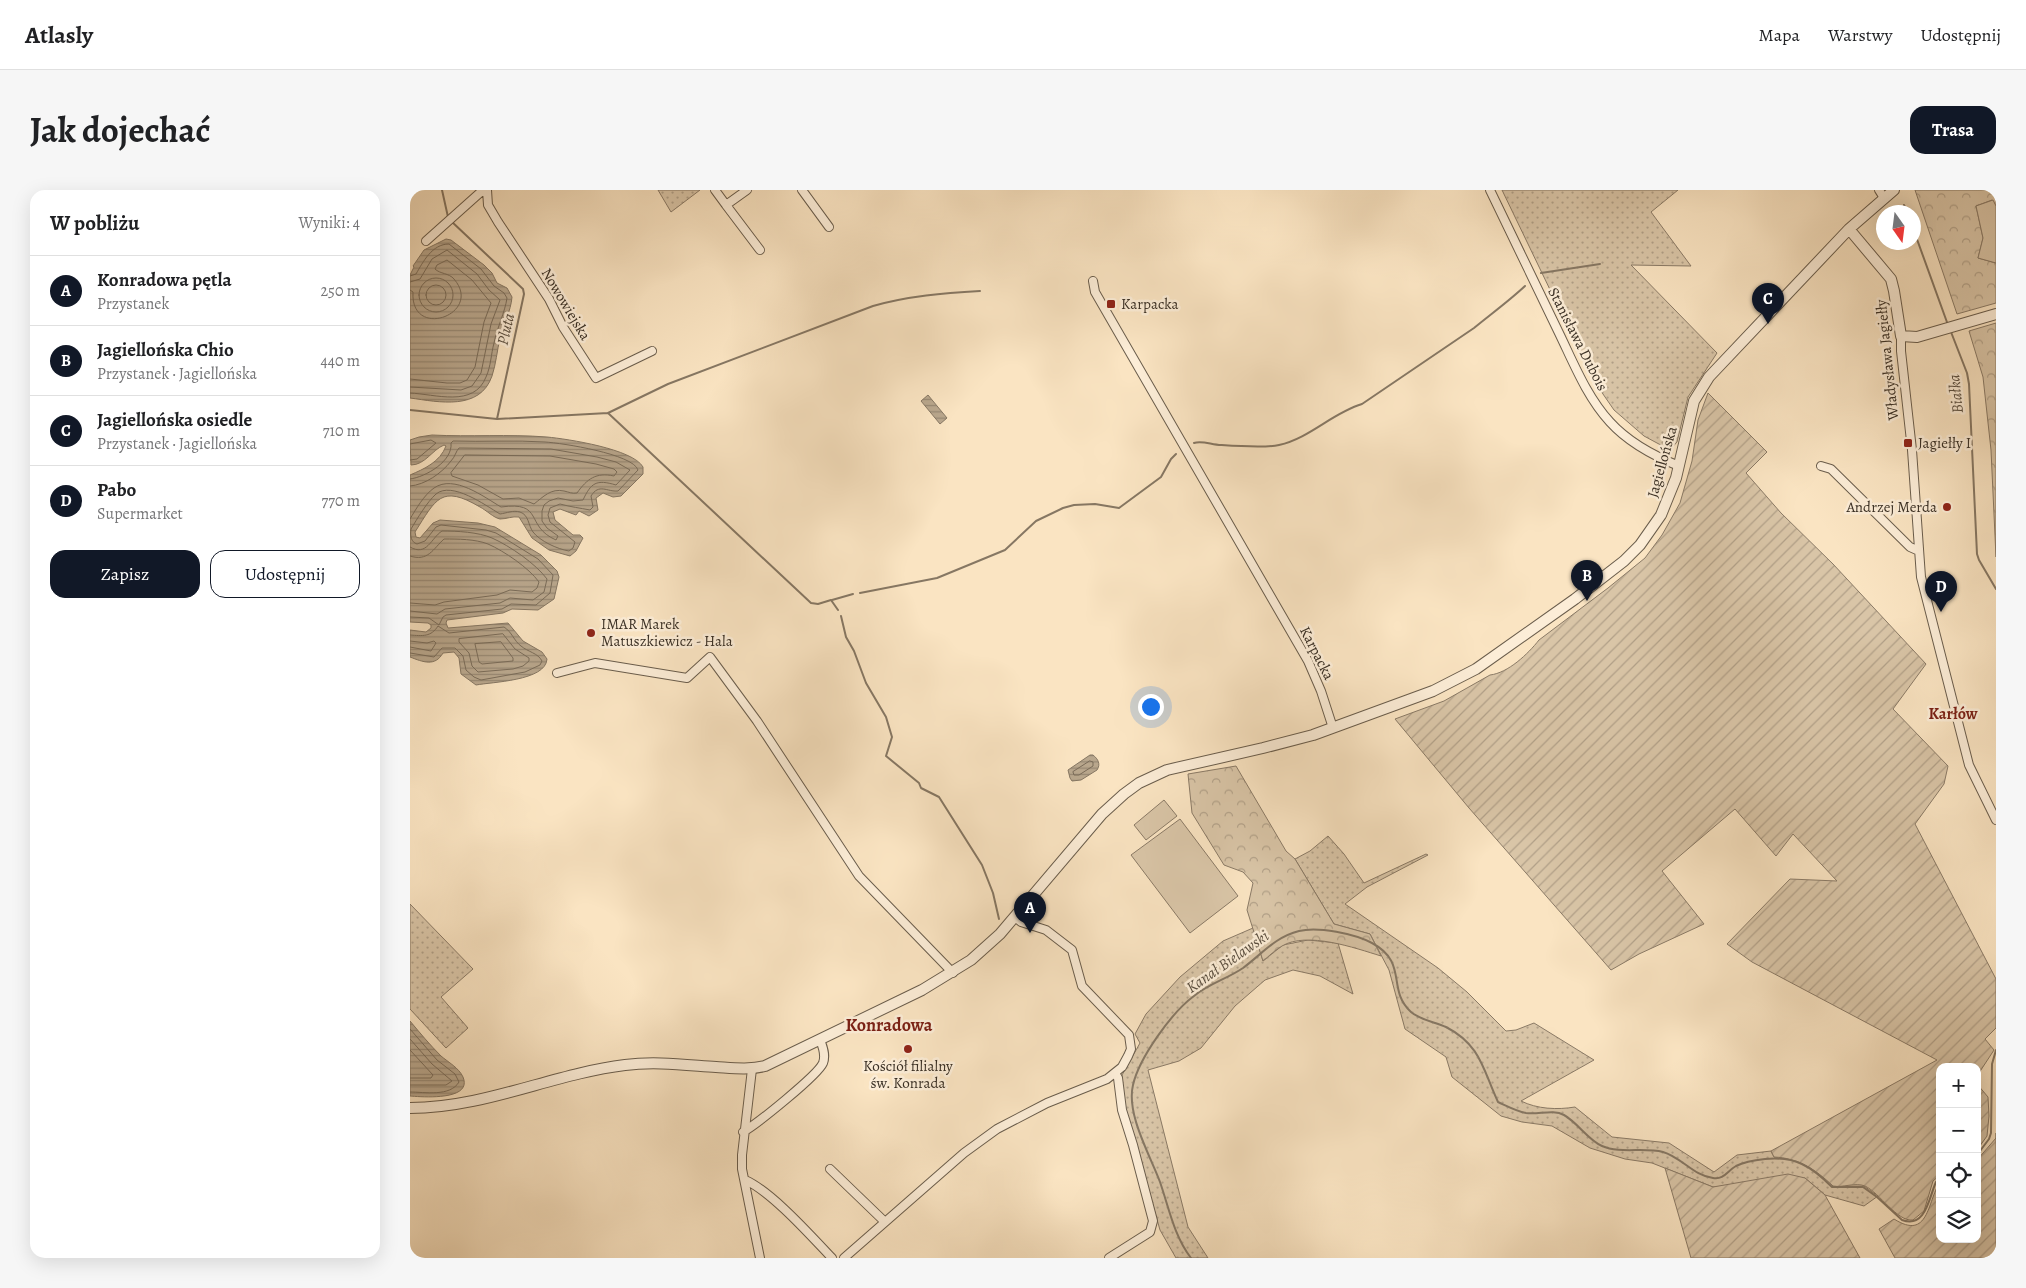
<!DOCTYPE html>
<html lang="pl">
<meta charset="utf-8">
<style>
:root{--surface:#fff;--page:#f6f6f6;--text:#202124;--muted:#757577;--line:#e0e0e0;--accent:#111827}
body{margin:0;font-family:Alegreya,serif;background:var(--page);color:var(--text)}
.controls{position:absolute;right:15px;bottom:15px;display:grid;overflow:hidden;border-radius:10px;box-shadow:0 5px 20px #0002}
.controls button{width:45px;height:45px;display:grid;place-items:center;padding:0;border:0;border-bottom:1px solid var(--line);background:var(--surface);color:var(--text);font:25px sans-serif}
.compass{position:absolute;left:1466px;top:15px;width:45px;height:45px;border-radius:50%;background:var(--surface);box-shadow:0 5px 20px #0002;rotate:166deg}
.you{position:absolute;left:740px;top:516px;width:18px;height:18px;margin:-12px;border:4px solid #fff;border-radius:50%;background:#1a73e8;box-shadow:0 0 0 8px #1a73e833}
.badge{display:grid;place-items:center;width:32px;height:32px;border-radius:50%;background:var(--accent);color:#fff;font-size:16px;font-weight:700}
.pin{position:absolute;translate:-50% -41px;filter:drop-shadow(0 1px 2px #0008)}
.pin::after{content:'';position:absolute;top:26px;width:18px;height:15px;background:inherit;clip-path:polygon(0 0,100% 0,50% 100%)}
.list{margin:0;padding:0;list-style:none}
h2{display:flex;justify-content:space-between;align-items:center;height:65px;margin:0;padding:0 20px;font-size:21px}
h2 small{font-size:16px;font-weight:400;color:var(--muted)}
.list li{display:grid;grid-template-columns:32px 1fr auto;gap:15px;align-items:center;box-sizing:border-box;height:70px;padding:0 20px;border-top:1px solid var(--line)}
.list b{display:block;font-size:19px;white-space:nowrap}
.list p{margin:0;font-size:16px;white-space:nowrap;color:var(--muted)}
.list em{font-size:16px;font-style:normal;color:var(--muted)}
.actions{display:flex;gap:10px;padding:15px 20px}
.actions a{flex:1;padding:11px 0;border:1px solid var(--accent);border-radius:15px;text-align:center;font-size:18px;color:var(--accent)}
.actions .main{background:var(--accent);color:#fff}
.icon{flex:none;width:28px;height:28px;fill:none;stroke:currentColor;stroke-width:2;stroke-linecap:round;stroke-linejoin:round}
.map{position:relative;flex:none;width:1586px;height:1068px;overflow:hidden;border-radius:15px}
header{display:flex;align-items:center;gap:30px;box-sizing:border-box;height:70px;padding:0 25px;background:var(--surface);border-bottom:1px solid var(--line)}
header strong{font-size:24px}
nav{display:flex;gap:28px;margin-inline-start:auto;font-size:18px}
.intro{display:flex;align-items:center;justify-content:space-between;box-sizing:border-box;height:120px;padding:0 30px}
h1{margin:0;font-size:35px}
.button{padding:12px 22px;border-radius:15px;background:var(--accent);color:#fff;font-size:18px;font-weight:700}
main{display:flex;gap:30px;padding:0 30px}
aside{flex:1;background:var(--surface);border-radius:15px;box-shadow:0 5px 20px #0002}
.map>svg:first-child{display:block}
</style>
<header>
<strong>Atlasly</strong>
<nav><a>Mapa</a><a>Warstwy</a><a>Udostępnij</a></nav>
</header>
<div class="intro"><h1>Jak dojechać</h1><a class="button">Trasa</a></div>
<main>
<aside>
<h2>W pobliżu<small>Wyniki: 4</small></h2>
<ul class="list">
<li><span class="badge">A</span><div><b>Konradowa pętla</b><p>Przystanek</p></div><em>250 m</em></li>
<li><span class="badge">B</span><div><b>Jagiellońska Chio</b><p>Przystanek · Jagiellońska</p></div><em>440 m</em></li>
<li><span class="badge">C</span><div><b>Jagiellońska osiedle</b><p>Przystanek · Jagiellońska</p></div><em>710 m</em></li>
<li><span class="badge">D</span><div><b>Pabo</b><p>Supermarket</p></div><em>770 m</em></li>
</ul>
<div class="actions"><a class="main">Zapisz</a><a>Udostępnij</a></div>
</aside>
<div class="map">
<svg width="1586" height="1068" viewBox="0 0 1586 1068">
<defs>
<pattern id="grass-dots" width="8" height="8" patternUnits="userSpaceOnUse" patternTransform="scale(1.25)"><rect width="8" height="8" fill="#d9c5a7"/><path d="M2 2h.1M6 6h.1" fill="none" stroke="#b1a088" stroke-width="1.8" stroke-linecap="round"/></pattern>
<pattern id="forest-crowns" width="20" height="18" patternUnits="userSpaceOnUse" patternTransform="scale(1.25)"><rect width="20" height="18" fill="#d9c5a7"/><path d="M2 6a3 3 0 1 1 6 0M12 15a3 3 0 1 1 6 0" fill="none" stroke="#b1a088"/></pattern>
<pattern id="garden-furrows" width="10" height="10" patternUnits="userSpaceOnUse" patternTransform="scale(1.25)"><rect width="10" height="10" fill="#d9c5a7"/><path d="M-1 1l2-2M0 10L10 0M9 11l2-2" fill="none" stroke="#b1a088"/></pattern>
<pattern id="water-rules" width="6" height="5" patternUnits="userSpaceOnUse" patternTransform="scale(1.25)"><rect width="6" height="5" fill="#b9a78d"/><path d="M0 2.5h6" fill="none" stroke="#978873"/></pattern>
</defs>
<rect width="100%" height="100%" fill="#fae4c2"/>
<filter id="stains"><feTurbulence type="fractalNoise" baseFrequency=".004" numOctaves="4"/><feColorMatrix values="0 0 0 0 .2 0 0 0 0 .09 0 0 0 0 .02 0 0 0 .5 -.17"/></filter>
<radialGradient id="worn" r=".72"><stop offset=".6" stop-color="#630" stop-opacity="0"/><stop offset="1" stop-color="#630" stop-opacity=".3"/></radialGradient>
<!-- grass -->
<path fill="url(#grass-dots)" stroke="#8a7a66" d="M248 0H290L261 22Z
M1092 0H1268L1241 22 1281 76 1221 75 1307 163 1278 207 1267 252 1260 260 1234 246 1204 220 1184 191Z
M918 646 934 664 954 693 1016 664 1018 665 957 697 935 714 1028 778 1057 802 1096 841 1106 840 1124 833 1184 870 1111 911C1127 919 1147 920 1165 917L1202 947 1259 953 1304 982 1327 965 1361 961 1364 967C1388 968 1405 979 1423 996H1454L1468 1006 1454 1016 1415 1005 1395 988 1303 997 1242 973 1215 969 1180 958 1142 936 1112 932 1091 926 1042 887 1036 867 995 839 979 780 960 744 924 734 885 669 900 661Z
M0 714 63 779 31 807 58 838 36 858 0 819Z
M843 738 853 771 873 755 898 750 928 753 943 804 910 786 883 780 855 790 825 816 791 858 769 871 738 880 778 1037 798 1068H766L750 1040 724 948 714 919 712 885 730 853 725 844 736 824 770 787 813 751Z"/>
<!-- forest -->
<path fill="url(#forest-crowns)" stroke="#8a7a66" d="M1505 0H1586V16L1582 10 1566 16 1573 48 1568 68 1586 73V113L1547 124Z
M1586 133V367L1581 260 1573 187 1559 141Z
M826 576 876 661 885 669 924 734 960 744 971 766C945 758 897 741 872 756 865 760 859 766 853 771L837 720 843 693 833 682 814 675 782 623 778 584Z"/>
<!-- garden -->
<path fill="url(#garden-furrows)" stroke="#8a7a66" d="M1298 203 1357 262 1336 283 1371 323 1423 374 1516 474 1483 519 1538 576 1534 594 1505 634 1586 789V838L1575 849 1584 860 1567 886V877H1530V985L1523 991 1514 1021 1503 1030C1487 1032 1470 1003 1455 996 1445 992 1433 998 1423 996 1405 979 1388 968 1364 967L1361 961 1527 870 1342 772 1317 754 1380 689 1427 691 1383 644 1366 666 1325 619 1252 681 1294 734 1229 764 1201 780 1059 618 985 529 1034 511 1080 485C1098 483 1118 464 1129 450L1198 398 1235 368 1252 345 1270 313 1282 271 1288 230Z
M1567 894 1578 907 1579 926 1577 946 1567 960Z
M1586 943V1068H1485L1469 1039 1484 1029C1519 1051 1517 1012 1530 992V1049H1567V970L1586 948Z
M1255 978 1303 997 1378 984 1395 988 1415 1005 1450 1068H1281Z"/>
<!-- pitch -->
<path fill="#d9c5a7" stroke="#8a7a66" d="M1583 10 1586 16V73L1568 68 1573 48 1566 16Z
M754 610 767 626 736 650 724 635Z
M770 629 828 706 780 743 721 665Z"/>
<!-- water -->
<path fill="url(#water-rules)" stroke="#867763" d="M36 49 41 50 74 75 82 83 87 93 97 98 102 107C101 121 93 135 90 148 87 161 86 174 82 186 70 221 29 212 0 208V85L4 77 3 76 14 60Z
M518 205 537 228 530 234 511 211Z
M22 245C60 247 98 244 137 247 158 249 223 259 233 277V284L211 306 203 307 193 303 186 308 188 320 179 326 169 321 166 325 150 319 143 322 145 330 163 345H170L173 348 166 361 160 366 139 360 122 348 109 327C102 326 97 329 90 329 84 328 76 320 70 317 31 294 26 309 5 342L6 347 10 348 23 333 30 330 68 333 85 337 131 365 147 381 149 387 144 409 128 420 102 419 93 423 37 430 36 433 38 438 98 433 113 451 132 462 137 469C136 491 81 492 66 495L51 484 49 468 44 462 33 463C25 477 13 472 0 467V440L16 442 21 438V435L18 433 0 432V285C14 279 30 272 36 256L34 255C22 260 15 275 1 275L0 250 9 247Z
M680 565H683C688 569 691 574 687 580L671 590 662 591 660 588 658 580Z
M0 831C10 843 20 855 31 866 38 872 49 878 53 887 63 911 12 907 0 906Z"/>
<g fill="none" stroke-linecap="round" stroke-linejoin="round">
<!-- shore -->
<path stroke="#7a6c59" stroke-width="1" d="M0 86 6 84C13 72 22 54 39 54L71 79 84 96 94 103 97 108C95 122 87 138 84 153 81 164 81 176 76 187 64 218 25 204 0 203
M9 105a17 17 0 1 1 34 0a17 17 0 1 1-34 0Z
M0 92 10 89 22 69 37 60 67 84 79 100 90 110 81 134 71 183 62 196 51 200 0 197
M16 105a10 10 0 1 1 20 0a10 10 0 1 1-20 0Z
M0 100 3 102C0 151 74 124 44 89 39 83 30 84 25 79L27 75 37 70 62 90 81 113 74 132 65 177 57 190 50 193H37L0 189
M0 254 21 250 26 253 7 269 0 270
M55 265 140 266 186 274 204 279 207 282 204 286C186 282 177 289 167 303 162 304 159 302 154 301 141 298 133 307 124 314L109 308 93 309 68 295 42 286 41 283Z
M0 289C16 287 43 271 41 253L43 251C73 252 105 250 135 252 152 253 223 264 228 280L208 301C197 302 189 293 181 306L183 317 180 320C170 318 161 317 150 314L140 318 138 325 140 332 165 352 163 358 159 361C147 359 130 351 123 342 118 335 119 325 110 322 103 320 97 323 90 324 75 315 42 291 26 304 17 312 7 329 1 339 0 346 1 352 7 354L15 351 26 337 31 335 76 340 86 343 128 369 143 385 140 403 126 415 101 414 92 419 36 425 33 427 29 435 19 428 0 427
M0 296C15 295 32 283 41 271 45 267 46 261 49 258L141 259 187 267 206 272 220 280 206 295C186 289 181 293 173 310L163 311 148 308 139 311 134 315 132 321V331L137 338 148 346 146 350C114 336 135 311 91 317 74 307 44 284 24 298 14 305 6 319 0 329
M0 357C17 367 21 348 32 341 47 341 68 342 82 348 100 356 126 374 137 389L134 402 123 410 100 408 90 413 35 419 27 424 0 421
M0 366C18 372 23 359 34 349 48 349 65 349 78 354 94 361 119 378 129 392L127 398 122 402 100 400 87 405 34 412 25 415 0 413
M93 444 105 459 119 468V471L113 476 103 479 68 482 62 476 59 463 49 452V449Z
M0 445C13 446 21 447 28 436L39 443 94 437C102 442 104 451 111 456 118 462 128 463 132 471L130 475 115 482 71 490 64 487 56 480 53 466 45 458H32L24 467 0 463
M0 451 17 453 24 451 26 453 21 461 0 457
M91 452 103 468V471L72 474 69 472 65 454Z
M680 571 683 572V576L669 585H664L663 582Z
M0 839 27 870 45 884 49 892C40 907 15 902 0 902
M0 849 22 874 42 891 36 895H0
M0 860 23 885 21 888H0"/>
<!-- stream -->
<path stroke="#867763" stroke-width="2" d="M32 0 38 27
M1494 15 1497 22
M1504 41 1538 135
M1131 83 1190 74
M1541 142 1557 183 1559 194 1567 364 1569 370 1586 399
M0 220 87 229 114 104 113 99 41 31
M198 223 258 194 463 116C498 106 534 103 570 101
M87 229 198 223 401 413 408 414 421 410 428 420
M784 253C792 250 802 255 811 255 826 256 855 258 869 255 900 248 922 223 952 214L1064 138C1081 124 1099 111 1115 96
M450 403 527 388 595 360 626 331 653 318 664 315 685 314 709 318 751 287 761 269 766 264
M422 410 443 404
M431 426 436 447 444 461 456 493 476 527 482 547 476 566 509 593 511 598 529 607 572 675 583 703 589 729
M1567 965 1579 949 1581 943 1582 874 1586 860
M781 1068C764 1046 759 1018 750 992 740 965 716 924 723 895 729 868 762 822 784 806 798 794 817 789 833 778 852 764 865 747 889 741 908 736 945 744 962 753 999 773 976 799 1001 822 1010 830 1025 832 1036 837 1071 855 1073 880 1088 912 1097 916 1106 921 1116 923 1128 925 1143 919 1154 925 1168 933 1178 950 1192 956 1210 964 1234 957 1253 962 1271 967 1284 986 1303 988 1314 990 1317 981 1326 976 1334 972 1346 970 1355 969 1385 966 1401 976 1422 997H1453L1467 1007 1492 1030C1516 1039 1519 1007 1526 992L1530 988"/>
<!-- minor casing -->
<g stroke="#6a5d4c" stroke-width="10">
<path id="minor" d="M77 0 78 15 88 32 139 109 153 137 186 188 242 161
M305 0 316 15
M337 0 316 15 350 60
M392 0 419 37
M1080 0C1103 48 1126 96 1149 143 1164 174 1177 207 1200 232 1219 253 1244 266 1269 276
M1469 0 1474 8
M16 51 73 0
M683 91 685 102 898 471 911 501 923 538
M1491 146V161L1502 260 1511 387 1559 575 1586 630
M1411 276 1421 279 1500 357 1509 361
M147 483 185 473 277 488 300 467 347 531 449 686 543 783
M342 879 332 965V979L350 1068
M333 942C347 934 408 885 413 873 416 865 413 857 410 850
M420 979 475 1032
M335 990C361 1001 401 1046 422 1068
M434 1068 554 963 587 939 637 913 697 889 712 877 718 866 721 859 719 845 672 796 662 760 636 740 611 732 605 727
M699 1068 740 1042 743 1031 723 955 712 920 708 888 705 883"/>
</g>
<!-- tertiary casing -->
<g stroke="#6a5d4c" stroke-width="12">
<path id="tertiary" d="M1439 39 1481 89 1484 101 1491 146 1507 147 1586 124
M0 918C75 918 142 884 215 875 245 871 276 875 306 877 323 878 339 880 355 876L512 800 561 770 590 744 692 624 714 604 729 593 757 580 853 558 903 545 1023 501 1066 479 1165 409 1214 371 1230 355 1251 325 1266 288 1284 211 1299 187 1439 39 1484 0"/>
</g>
<!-- minor -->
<use href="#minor" stroke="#fcedd7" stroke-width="8"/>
<!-- tertiary -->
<use href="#tertiary" stroke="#fcedd7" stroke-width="10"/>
</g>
<!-- markers -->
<g fill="#8f2418" stroke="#fcedd7" stroke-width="2">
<rect x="696" y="109" width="10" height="10" rx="2.5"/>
<rect x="1493" y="248" width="10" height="10" rx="2.5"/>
<circle cx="1537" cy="317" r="5"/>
<circle cx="181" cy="443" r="5"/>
<circle cx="498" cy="859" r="5"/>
</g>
<g text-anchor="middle" stroke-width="5" stroke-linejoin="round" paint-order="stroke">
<!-- street labels -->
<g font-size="15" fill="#3a3025" stroke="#fcedd7">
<text transform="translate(156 114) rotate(59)" y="5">Nowowiejska</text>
<text transform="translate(1168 149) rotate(63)" y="5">Stanisława Dubois</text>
<text transform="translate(1477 170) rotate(-96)" y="5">Władysława Jagiełły</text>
<text transform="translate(1252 272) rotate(-74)" y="5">Jagiellońska</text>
<text transform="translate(907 463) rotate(63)" y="5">Karpacka</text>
</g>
<!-- poi labels -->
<g font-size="15" fill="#3a3025" stroke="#fcedd7" text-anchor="start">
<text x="711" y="119">Karpacka</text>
<text x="1508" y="258">Jagiełły I</text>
<text x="1527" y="322" text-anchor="end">Andrzej Merda</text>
<text x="191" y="439">IMAR Marek<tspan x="191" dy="17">Matuszkiewicz - Hala</tspan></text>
<text x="498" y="881" text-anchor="middle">Kościół filialny<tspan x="498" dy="17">św. Konrada</tspan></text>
</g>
<!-- water labels -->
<g font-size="16" font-style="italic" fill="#5a4e3f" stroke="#fcedd7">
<text transform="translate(95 139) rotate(-77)" y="6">Pluta</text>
<text transform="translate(1545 204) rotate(-96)" y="6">Białka</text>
<text transform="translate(817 771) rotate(-35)" y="6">Kanał Bielawski</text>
</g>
<!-- neighbourhood labels -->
<g font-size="16" font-weight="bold" fill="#7a1f14" stroke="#fcedd7">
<text x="1543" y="529">Karłów</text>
</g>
<!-- quarter labels -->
<g font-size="18" font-weight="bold" fill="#7a1f14" stroke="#fcedd7">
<text x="479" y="841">Konradowa</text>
</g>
</g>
<rect width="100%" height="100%" filter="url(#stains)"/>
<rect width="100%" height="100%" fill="url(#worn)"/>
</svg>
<div class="controls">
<button>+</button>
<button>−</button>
<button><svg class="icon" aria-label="locate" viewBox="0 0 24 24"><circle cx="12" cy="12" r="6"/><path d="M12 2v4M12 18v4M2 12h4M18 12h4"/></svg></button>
<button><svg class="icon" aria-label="layers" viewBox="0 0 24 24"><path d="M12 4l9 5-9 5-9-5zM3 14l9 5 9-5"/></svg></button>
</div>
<svg class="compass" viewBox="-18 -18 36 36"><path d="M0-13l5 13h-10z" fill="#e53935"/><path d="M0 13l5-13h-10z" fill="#757577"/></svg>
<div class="you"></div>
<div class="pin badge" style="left:620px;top:743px">A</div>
<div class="pin badge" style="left:1177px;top:411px">B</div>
<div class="pin badge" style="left:1358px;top:134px">C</div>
<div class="pin badge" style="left:1531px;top:422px">D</div>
</div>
</main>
